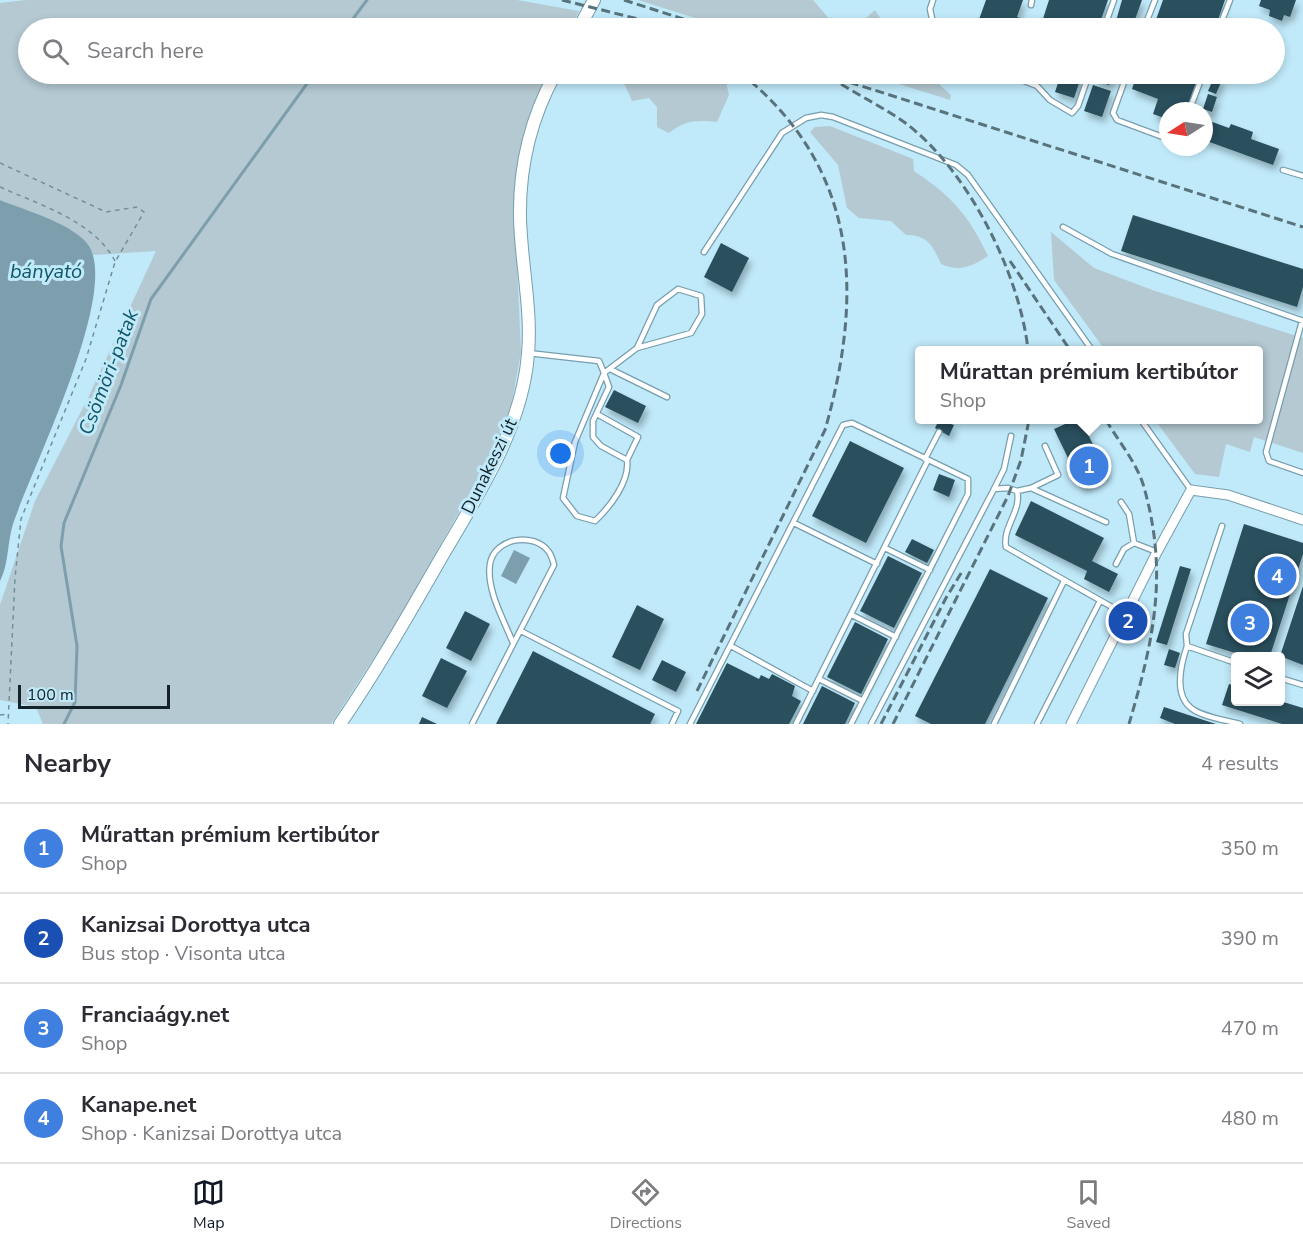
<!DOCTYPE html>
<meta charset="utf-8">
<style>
:root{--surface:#fff;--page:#f7f7f7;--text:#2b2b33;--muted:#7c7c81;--line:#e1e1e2;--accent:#111827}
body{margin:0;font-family:"Nunito Sans",sans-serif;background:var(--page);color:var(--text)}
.controls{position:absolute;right:18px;bottom:18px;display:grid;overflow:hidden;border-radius:6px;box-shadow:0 3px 9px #0003}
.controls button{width:54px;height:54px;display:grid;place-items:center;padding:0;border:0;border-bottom:2px solid var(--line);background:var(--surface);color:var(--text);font:30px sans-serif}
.compass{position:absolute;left:1159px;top:102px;width:54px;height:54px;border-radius:50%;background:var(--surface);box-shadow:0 3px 9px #0003;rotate:258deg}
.scale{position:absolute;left:18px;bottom:15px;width:152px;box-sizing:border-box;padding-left:6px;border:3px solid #132329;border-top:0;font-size:16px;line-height:21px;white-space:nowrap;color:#132329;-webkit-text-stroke:4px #c0e9f9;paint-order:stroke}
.you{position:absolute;left:561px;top:454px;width:21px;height:21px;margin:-15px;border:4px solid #fff;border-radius:50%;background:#1a73e8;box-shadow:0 0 0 9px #1a73e833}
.badge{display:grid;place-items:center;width:39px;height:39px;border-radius:50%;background:var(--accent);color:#fff;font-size:20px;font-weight:700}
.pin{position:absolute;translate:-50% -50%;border:3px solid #fff;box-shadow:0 2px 6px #0006}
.popup{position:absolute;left:915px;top:346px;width:348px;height:78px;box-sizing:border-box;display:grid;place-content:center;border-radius:6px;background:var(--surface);filter:drop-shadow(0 2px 4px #0005);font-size:20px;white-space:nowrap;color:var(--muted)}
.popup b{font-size:22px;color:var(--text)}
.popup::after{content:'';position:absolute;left:50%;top:100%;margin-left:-12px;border:12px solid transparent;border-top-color:var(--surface)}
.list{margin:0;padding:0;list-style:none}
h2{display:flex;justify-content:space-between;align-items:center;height:78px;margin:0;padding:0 24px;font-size:26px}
h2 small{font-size:20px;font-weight:400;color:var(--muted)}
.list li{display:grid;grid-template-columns:39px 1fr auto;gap:18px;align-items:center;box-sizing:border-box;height:90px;padding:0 24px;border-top:2px solid var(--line)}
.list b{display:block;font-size:22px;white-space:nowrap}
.list p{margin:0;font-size:20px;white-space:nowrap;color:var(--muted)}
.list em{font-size:20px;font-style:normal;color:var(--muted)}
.icon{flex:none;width:33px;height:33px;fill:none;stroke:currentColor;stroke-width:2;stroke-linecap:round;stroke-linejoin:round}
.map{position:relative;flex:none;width:1303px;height:724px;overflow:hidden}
.search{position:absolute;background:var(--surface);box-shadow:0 3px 9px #0003;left:18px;right:18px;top:18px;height:66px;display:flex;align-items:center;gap:15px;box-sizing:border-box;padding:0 21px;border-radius:33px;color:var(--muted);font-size:22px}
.sheet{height:438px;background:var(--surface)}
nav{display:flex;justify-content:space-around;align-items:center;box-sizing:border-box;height:84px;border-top:2px solid var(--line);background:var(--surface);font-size:16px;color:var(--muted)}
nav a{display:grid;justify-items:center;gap:3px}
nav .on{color:var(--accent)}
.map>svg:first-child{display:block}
</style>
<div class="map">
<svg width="1303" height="724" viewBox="0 0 1303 724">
<defs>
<filter id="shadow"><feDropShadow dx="3" dy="5.5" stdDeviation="3" flood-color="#0004"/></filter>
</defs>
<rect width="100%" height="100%" fill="#c0e9f9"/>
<!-- green -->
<path fill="#b4c9d2" d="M26 0H517L579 11 570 28H28V74H547L527 126 517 176 515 220 521 352 512 402 497 445 394 627 331 724H43L36 707 0 700V605L35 501 87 400 156 251 93 255 82 238 73 231 0 200V3Z
M638 0H813L837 28H727Z
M875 10 887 28H855Z
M620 74H724L729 95 717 122C697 120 685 120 669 133L657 127V107L649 98 632 101Z
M867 74H928L951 95 950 100Z
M830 126 913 159 914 171C952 196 969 216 988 256 971 267 960 272 941 264 933 246 928 235 906 235L891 221 859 218 847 208 838 165 810 132 815 127Z
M1051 232 1094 268 1155 291 1303 338V453L1254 437 1250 452 1226 444 1219 477 1195 474 1155 420H1258V350H1105L1054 280Z"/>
<!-- water -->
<path fill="#7d9fad" d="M0 200C24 210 75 224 89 246 119 295 32 468 13 524 7 543 9 564 0 581Z
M514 550 530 558 516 584 501 576Z"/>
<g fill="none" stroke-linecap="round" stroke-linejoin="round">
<!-- stream -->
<path stroke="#7d9fad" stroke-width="3" d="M346 28 367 0
M64 724 75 702 77 646 61 546 64 523 121 385 151 299 314 74"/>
</g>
<!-- building -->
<path fill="#2b505d" filter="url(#shadow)" d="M986 0H1023L1017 17 1041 25 1049 0H1108L1098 28H976Z
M1122 0H1142L1132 28H1114Z
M1163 0H1225L1215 28H1153Z
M1261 0H1296L1290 17 1284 15 1282 21 1269 16 1270 10 1259 6Z
M1061 74H1082L1074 98 1055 92Z
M1098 74H1113L1109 85 1095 80Z
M1137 74H1199L1186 111H1168V133L1163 131 1167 119 1153 114 1158 99 1132 89Z
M1214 77 1222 80 1216 94 1208 91Z
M1093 85 1111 91 1102 117 1084 111Z
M1208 94 1217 97 1212 112 1203 109Z
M1204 119 1229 128 1231 124 1253 132 1251 139 1279 149 1273 165 1204 140Z
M1133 215 1303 269V287L1297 307 1121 251Z
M721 243 749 258 732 292 704 277Z
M614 390 646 406 638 423 605 407Z
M939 420 954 425 949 436 935 428Z
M1074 420H1081L1108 475 1082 487 1054 429Z
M850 441 904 468 866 543 812 516Z
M939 474 955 480 949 497 933 490Z
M1031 501 1104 538 1092 561 1118 574 1109 592 1084 579 1087 571 1015 535Z
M1244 524 1303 543V554L1270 656H1245L1206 644Z
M912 539 934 550 927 563 905 552Z
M888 556 922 573 894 628 860 611Z
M1180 566 1191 569 1167 645 1156 642Z
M990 569 1048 598 985 724H931L915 716Z
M1303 586V665L1280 656Z
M637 605 664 619 640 670 612 657Z
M465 611 490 624 471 661 446 648Z
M855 622 888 639 861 694 827 677Z
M1169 649 1180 653 1175 668 1164 665Z
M533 651 655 714 650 724H496Z
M441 658 467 671 447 708 422 696Z
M662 660 686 672 676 692 652 680Z
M727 663 759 679 761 675 769 679 772 674 795 686 792 696 801 701 789 724H696Z
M1229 684 1236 686V702L1280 701 1303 708V724H1282L1222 705Z
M822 686 855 703 845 724H803Z
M1164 707 1216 724H1175L1160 718Z
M422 717 437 724H419Z"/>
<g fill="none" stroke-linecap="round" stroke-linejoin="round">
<!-- lane casing -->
<g stroke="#779ead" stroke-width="7">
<path id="lane" d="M933 0 930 9 934 28
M1031 5 1032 0
M1104 28 1114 0
M1144 28 1155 0
M1219 28 1230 0
M1006 74 1037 86 1050 100 1072 113 1078 106 1089 74
M1127 74 1113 113 1117 120 1168 139
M1189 111 1203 74
M1283 170 1303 176
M1063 227 1112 254 1303 321
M704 252 782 133 806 118 821 115 833 117 956 165 968 175 1092 350
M1302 321 1266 452 1269 461 1303 473
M528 353 599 361 604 373 575 442 563 498 577 516 595 521C610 507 630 481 627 460L601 446 593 437V421L609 387 604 373 637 348 657 305 678 289 701 296 702 314 691 333 637 348
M610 369 667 397
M597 414 638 437 627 460
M1141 420 1191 490
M925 459 939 432
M1031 488 1058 475 1045 446
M994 489 1004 469 1011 436
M1017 491 1031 488 1106 522
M1121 502 1129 514 1134 543
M794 523 877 564
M1222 526 1186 634 1187 646 1236 663
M885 548 930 570
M1116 564 1124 549 1134 543 1157 552
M852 615 896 637
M521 631 678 711 672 724
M731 646 813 691
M1187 646C1181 664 1173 694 1191 708 1202 717 1226 720 1240 724
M1280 678 1303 685
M819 679 863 701
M472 724 554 565C553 561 551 555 549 552 534 531 494 538 490 564 486 590 504 620 513 643
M690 724 843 425 852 423 968 479V494L851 724
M796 724 928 460
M871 724 994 489 1008 488 1017 491C1022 511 1002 527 1006 547L1126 615
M994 724 1064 581
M1037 724 1100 601"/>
</g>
<!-- street casing -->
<g stroke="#779ead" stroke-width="11">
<path id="street" d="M1071 724 1157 552 1191 490 1228 495 1303 520"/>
</g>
<!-- secondary casing -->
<g stroke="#779ead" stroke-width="14">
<path id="secondary" d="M579 28 594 0
M340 724C375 673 406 619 437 565 475 499 522 431 528 354 532 309 521 263 520 218 519 167 531 118 555 74"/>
</g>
<!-- path -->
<path stroke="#718f9a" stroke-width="1.5" stroke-dasharray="4.5 4.5" stroke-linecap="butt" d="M0 163 106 212 137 207 144 212 115 262 86 359 21 519 15 578 8 724
M0 187C40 205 94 221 115 261
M0 715 8 714"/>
<!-- lane -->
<use href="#lane" stroke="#fff" stroke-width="4.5"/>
<!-- street -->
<use href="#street" stroke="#fff" stroke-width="9"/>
<!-- secondary -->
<use href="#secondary" stroke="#fff" stroke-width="12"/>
<!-- rail -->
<path stroke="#59737d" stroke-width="3" stroke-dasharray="9 4.5" stroke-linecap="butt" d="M562 0 674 28
M624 0 711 28
M824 74 1303 227
M841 84C862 97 884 108 904 122 967 168 1020 274 1028 350
M1010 261 1070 350
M1106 420C1117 439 1136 462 1143 484 1169 572 1154 639 1129 724
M697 691 825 430C864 293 859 169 742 74
M881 724 946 598 963 570
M893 724 1008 496 1021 460 1029 420"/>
</g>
<g text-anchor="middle" stroke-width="6" stroke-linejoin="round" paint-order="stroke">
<!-- street labels -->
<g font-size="18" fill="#132329" stroke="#c0e9f9">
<text transform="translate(489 466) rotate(-64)" y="6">Dunakeszi út</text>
</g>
<!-- water labels -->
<g font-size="20" font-style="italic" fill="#11576b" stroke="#c0e9f9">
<text x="46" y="278">bányató</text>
<text transform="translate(108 372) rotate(-69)" y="7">Csömöri-patak</text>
</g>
</g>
</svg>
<div class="controls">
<button><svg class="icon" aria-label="layers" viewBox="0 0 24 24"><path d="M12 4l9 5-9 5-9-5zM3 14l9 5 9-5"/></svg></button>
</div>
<svg class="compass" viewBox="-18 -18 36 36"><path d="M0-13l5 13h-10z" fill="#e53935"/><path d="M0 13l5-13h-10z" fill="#7c7c81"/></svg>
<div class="scale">100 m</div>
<div class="you"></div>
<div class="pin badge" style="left:1089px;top:466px;background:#3f7fe0">1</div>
<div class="popup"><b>Műrattan prémium kertibútor</b>Shop</div>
<div class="pin badge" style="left:1128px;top:621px;background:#1a4fb4">2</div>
<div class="pin badge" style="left:1250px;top:623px;background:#3f7fe0">3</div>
<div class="pin badge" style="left:1277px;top:576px;background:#3f7fe0">4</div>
<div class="search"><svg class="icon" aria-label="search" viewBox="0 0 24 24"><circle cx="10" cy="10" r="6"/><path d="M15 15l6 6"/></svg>Search here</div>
</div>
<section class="sheet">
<h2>Nearby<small>4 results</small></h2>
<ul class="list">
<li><span class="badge" style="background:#3f7fe0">1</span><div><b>Műrattan prémium kertibútor</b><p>Shop</p></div><em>350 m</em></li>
<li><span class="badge" style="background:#1a4fb4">2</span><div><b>Kanizsai Dorottya utca</b><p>Bus stop · Visonta utca</p></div><em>390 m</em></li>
<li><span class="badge" style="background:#3f7fe0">3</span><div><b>Franciaágy.net</b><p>Shop</p></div><em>470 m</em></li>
<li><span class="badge" style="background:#3f7fe0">4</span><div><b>Kanape.net</b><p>Shop · Kanizsai Dorottya utca</p></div><em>480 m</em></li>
</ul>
</section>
<nav>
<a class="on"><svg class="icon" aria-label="map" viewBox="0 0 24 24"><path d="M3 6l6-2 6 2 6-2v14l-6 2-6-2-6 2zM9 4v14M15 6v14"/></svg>Map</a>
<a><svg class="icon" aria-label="directions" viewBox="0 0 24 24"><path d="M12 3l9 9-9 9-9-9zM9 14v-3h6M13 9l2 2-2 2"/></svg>Directions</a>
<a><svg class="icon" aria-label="saved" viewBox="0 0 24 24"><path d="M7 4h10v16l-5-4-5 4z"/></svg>Saved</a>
</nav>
